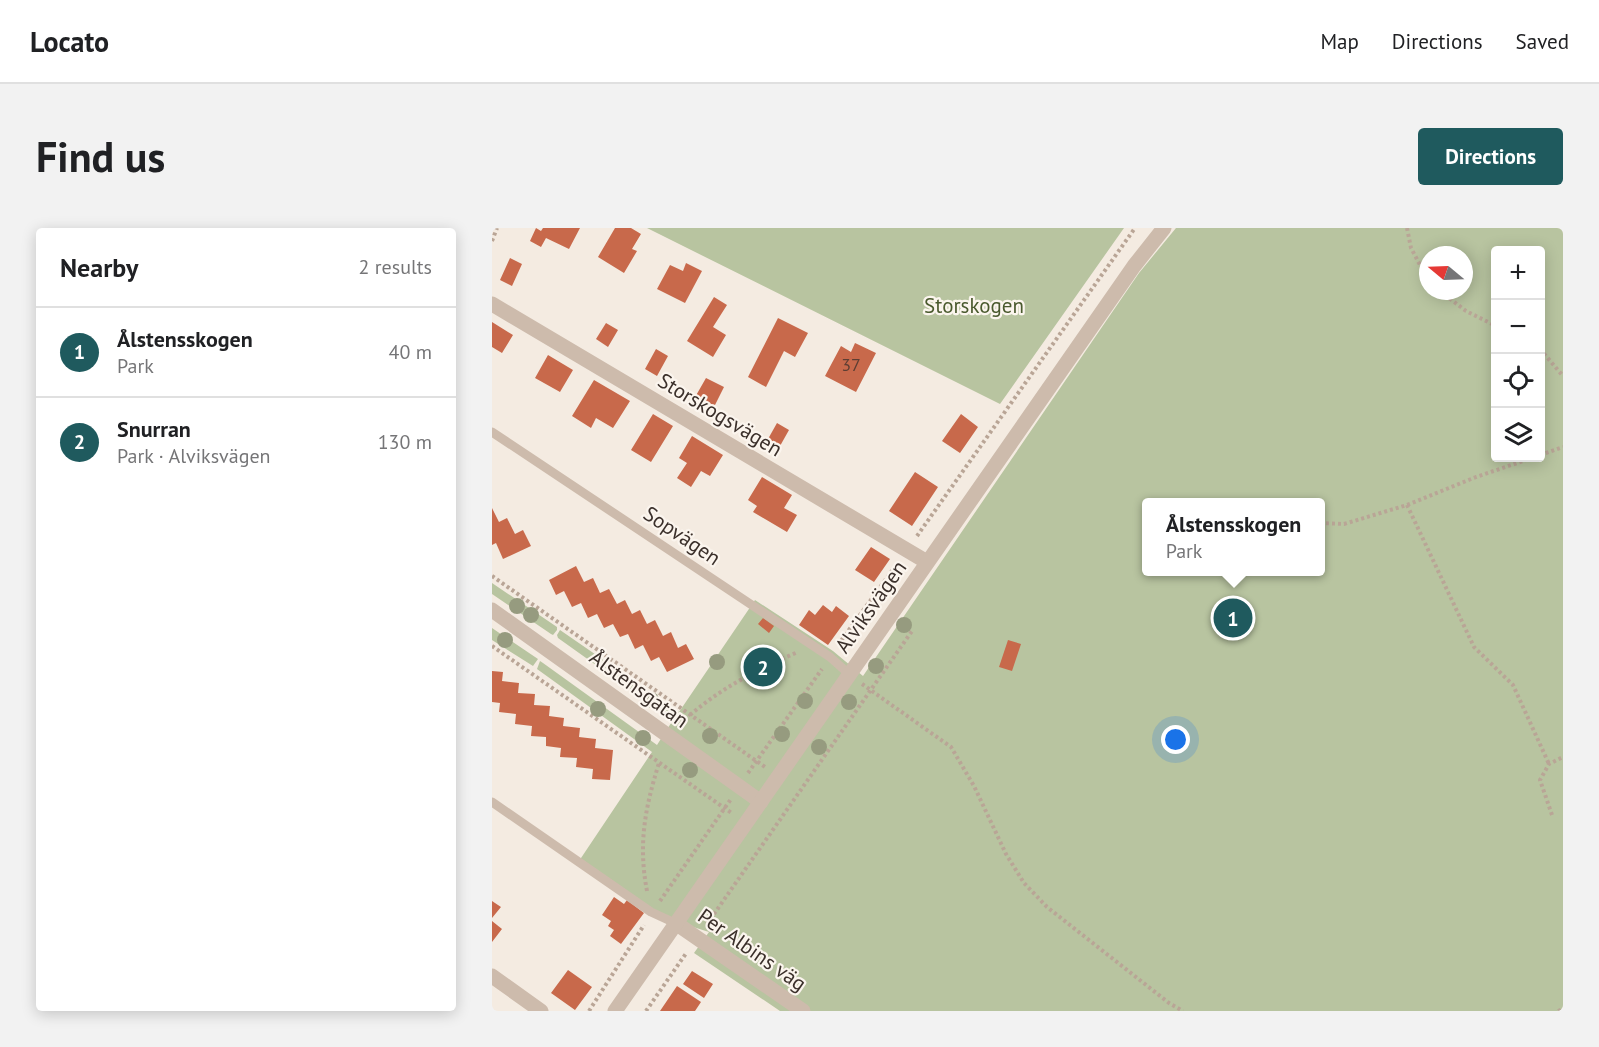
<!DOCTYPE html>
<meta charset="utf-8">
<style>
:root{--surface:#fff;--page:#f2f2f2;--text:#202124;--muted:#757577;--line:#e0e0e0;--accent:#1f5a5e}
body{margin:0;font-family:"PT Sans",sans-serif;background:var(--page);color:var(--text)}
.controls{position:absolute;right:18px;top:18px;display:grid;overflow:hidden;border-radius:6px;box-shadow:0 3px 15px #0003}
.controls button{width:54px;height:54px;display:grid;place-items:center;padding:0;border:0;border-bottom:2px solid var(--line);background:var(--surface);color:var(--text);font:30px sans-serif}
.compass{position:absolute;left:927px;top:18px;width:54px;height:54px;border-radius:50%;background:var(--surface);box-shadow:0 3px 15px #0003;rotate:289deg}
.you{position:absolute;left:684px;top:512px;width:21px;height:21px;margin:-15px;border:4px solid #fff;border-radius:50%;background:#1a73e8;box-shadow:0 0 0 9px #1a73e833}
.badge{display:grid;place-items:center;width:39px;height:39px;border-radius:50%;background:var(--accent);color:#fff;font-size:20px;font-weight:700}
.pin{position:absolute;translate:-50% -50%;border:3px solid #fff;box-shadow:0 2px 6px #0006}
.popup{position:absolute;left:650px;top:270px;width:183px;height:78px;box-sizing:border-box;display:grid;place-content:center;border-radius:6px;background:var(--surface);filter:drop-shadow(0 2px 4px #0005);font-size:20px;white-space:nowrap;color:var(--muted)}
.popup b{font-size:22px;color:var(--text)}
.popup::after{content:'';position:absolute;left:50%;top:100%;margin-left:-12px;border:12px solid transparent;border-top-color:var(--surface)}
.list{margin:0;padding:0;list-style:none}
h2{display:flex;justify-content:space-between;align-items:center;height:78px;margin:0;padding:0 24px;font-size:26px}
h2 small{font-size:20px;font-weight:400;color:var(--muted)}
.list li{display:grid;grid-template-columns:39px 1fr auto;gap:18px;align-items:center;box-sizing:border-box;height:90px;padding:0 24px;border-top:2px solid var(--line)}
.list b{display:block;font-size:22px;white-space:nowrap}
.list p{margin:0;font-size:20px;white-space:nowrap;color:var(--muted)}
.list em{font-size:20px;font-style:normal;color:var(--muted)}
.icon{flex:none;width:33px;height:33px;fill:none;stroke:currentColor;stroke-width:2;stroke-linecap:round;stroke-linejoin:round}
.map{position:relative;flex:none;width:1071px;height:783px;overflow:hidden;border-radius:6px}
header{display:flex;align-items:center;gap:36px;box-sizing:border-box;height:84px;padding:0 30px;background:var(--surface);border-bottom:2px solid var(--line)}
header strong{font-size:28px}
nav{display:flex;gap:33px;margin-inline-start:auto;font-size:21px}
.intro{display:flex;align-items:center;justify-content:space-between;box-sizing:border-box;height:144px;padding:0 36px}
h1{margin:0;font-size:42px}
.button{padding:15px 27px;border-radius:6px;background:var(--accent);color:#fff;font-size:21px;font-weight:700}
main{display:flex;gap:36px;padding:0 36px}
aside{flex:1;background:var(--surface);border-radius:6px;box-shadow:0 3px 15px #0003}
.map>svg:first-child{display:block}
</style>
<header>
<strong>Locato</strong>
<nav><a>Map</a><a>Directions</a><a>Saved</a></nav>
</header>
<div class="intro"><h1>Find us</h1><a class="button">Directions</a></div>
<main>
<aside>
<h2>Nearby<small>2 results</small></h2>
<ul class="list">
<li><span class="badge">1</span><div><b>Ålstensskogen</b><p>Park</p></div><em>40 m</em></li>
<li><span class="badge">2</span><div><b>Snurran</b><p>Park · Alviksvägen</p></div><em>130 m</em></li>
</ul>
</aside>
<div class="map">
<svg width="1071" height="783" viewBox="0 0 1071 783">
<rect width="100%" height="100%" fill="#f4ebe1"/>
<!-- green -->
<path fill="#b8c4a0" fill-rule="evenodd" d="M155 0H632L508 176Z
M684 0H1071V783H288L202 725 217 704 157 685 85 636 160 524 45 441 48 433 51 435 165 517 181 492 66 410 65 407 68 402 187 484 263 372 341 423 371 448 647 45ZM1004 22H1048V230H1004ZM936 27H972V63H936ZM654 274H828V344H654Z
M0 355 65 399V402L61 407 59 406 0 366Z
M0 400 46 431 41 438 0 412Z"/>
<!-- building -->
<path fill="#c8694b" d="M44 0 49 3 51 0H88L77 21 54 10 49 19 38 13Z
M123 0H139L149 6 140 21 145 23 132 45 106 29Z
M18 30 30 36 20 58 8 52Z
M194 35 210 43 193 75 165 61 178 37 191 43Z
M222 69 235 77 221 99 234 107 221 129 195 113Z
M286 90 316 105 303 129 292 123 274 159 256 149Z
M0 94 21 107 10 125 0 119Z
M114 95 126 102 116 119 104 111Z
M363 115 384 125 364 164 333 148 349 118 359 124Z
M164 121 176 128 165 148 153 141Z
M56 127 81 142 68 164 43 150Z
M214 150 232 159 221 181 202 171Z
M102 152 138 173 121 200 104 190 99 200 80 188Z
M161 186 181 198 159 234 139 222Z
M469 186 486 199 468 225 450 213Z
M285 195 297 202 288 218 276 211Z
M200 208 231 227 218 248 209 243 199 259 185 250 195 235 187 230Z
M423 244 446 259 420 298 397 283Z
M270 249 300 267 292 280 305 287 295 304 261 284 265 278 256 272Z
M0 280 7 294 15 290 23 306 31 302 39 318 11 331 4 315 0 317Z
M379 319 398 331 382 354 363 342Z
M84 338 92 354 101 350 108 365 117 361 125 376 133 372 140 386 148 382 155 396 163 392 171 408 179 404 186 420 194 416 202 431 175 444 167 429 159 433 151 417 143 421 136 406 128 409 121 396 112 400 105 386 96 390 89 375 80 379 72 363 64 367 57 352Z
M331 377 340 384 344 378 357 388 336 417 307 397 317 382 323 387Z
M271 390 282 398 277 405 266 396Z
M516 412 529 416 520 443 507 439Z
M0 443 11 444 10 453 27 455 26 465 43 466 42 477 58 478 57 488 72 490 71 498 88 500 87 509 104 511 103 520 121 522 118 552 100 551 101 541 84 539 85 530 68 529 69 520 54 518V509L39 508 40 498 23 496 24 486 7 484 8 475 0 474Z
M122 669 132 676 135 672 152 685 129 716 118 708 122 702 116 698 119 693 110 687Z
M0 673 9 679 0 690Z
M0 693 10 701 0 714Z
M76 742 100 759 83 782 59 765Z
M200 743 221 756 212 770 191 756Z
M185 758 209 774 203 783H168Z"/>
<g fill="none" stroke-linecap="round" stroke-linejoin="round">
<!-- path -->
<path stroke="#b9a596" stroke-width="4" stroke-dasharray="3 3" stroke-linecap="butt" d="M915 0 919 20 936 52
M0 13 5 0
M948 63 974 83 1004 98
M1048 121 1071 148
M1048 227 1071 219
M915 277 982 419 1021 457 1057 536
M828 295 852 296 915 277 984 249 1040 230
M425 308 643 0
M0 348 273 539
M346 417 405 336
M0 418 241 586
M370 456 459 519 482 558 514 626 532 655 555 679 677 775 691 783
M198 487C231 459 266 441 306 424
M256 545 330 441
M1060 587 1048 552 1057 536 1071 529
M155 663C146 616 153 580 167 535
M168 673 239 571
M215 696 420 403
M97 783 152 697
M154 783 195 724
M1066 783 1071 781"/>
<!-- service -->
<path stroke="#cdbbac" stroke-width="9" d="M0 204 338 429 357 446
M0 574 159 684 185 696"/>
<!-- minor -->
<path stroke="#cdbbac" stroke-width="15" d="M0 76 435 334
M0 382 269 574
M185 696 311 783
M0 748 49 783"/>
<!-- tertiary -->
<path stroke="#cdbbac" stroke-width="15" d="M123 783 642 38 672 0"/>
</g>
<!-- trees -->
<g fill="#969b7f">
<circle cx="25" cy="378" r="8"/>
<circle cx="39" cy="387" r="8"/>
<circle cx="412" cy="397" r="8"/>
<circle cx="13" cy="412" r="8"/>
<circle cx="225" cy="434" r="8"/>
<circle cx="384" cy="438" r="8"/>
<circle cx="159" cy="472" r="8"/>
<circle cx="313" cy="473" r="8"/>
<circle cx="357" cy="474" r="8"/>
<circle cx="106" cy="481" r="8"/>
<circle cx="290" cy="506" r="8"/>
<circle cx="218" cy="508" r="8"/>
<circle cx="151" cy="510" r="8"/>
<circle cx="327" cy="519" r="8"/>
<circle cx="198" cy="542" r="8"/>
</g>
<g text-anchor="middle" stroke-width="4.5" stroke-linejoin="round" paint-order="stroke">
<!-- number labels -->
<g font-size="18" fill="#5e3e33">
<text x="359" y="143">37</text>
</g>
<!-- park labels -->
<g font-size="21" fill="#4a5a2e" stroke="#fbf5ee">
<text x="482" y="85">Storskogen</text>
</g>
<!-- street labels -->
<g font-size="21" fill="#3b302b" stroke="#fbf5ee">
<text transform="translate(228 187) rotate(31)" y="7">Storskogsvägen</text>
<text transform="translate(190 308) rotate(34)" y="7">Sopvägen</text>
<text transform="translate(379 379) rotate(-55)" y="7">Alviksvägen</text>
<text transform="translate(147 461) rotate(36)" y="7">Ålstensgatan</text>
<text transform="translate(260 722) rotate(35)" y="7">Per Albins väg</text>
</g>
</g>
</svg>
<div class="controls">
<button>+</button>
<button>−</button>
<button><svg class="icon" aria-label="locate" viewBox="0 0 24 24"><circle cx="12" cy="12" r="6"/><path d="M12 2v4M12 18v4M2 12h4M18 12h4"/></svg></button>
<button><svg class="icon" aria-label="layers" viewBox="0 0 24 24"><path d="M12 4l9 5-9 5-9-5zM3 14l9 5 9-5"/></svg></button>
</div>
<svg class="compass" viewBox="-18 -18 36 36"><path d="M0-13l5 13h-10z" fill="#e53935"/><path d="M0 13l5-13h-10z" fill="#757577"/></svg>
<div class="you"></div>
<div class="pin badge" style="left:741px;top:390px">1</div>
<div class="popup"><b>Ålstensskogen</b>Park</div>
<div class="pin badge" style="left:271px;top:439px">2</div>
</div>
</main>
